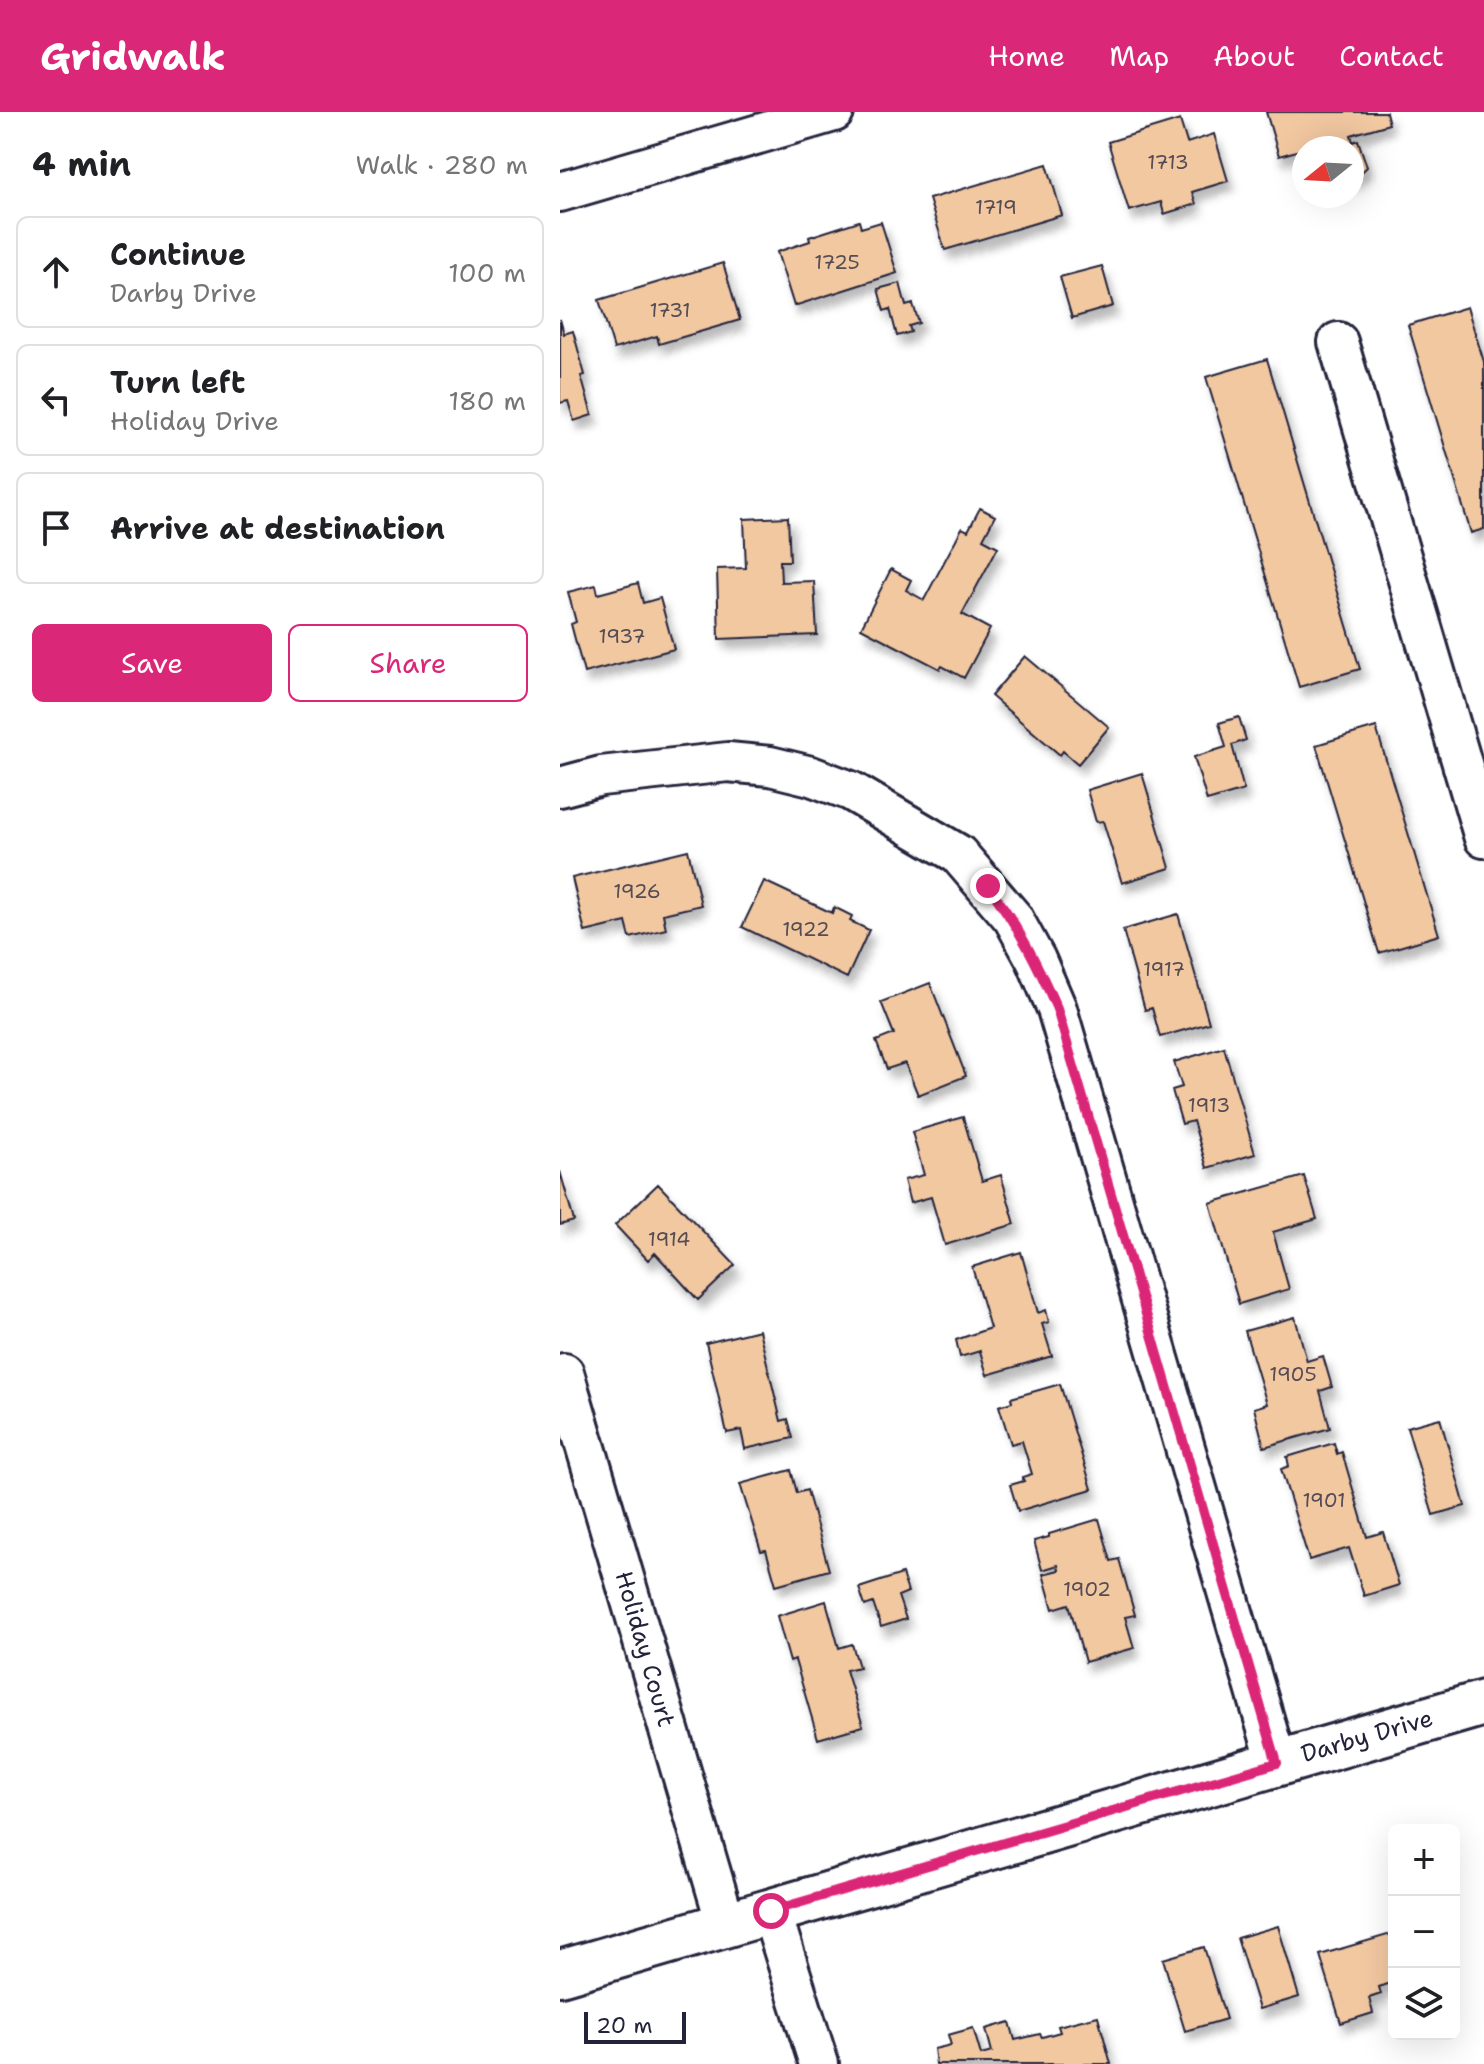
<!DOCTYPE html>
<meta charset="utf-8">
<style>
:root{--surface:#fff;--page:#f6f6f6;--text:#202124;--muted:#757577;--line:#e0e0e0;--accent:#db2777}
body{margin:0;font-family:"Shantell Sans",sans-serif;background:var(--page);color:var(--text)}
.controls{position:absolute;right:24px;bottom:24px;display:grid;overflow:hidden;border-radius:12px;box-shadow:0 8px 32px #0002}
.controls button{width:72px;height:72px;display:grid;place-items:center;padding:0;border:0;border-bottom:2px solid var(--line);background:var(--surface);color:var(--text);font:40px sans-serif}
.compass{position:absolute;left:732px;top:24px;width:72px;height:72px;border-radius:50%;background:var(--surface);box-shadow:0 8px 32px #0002;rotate:252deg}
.scale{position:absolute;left:24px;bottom:20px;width:102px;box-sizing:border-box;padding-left:8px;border:4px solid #22223b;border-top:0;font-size:22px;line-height:28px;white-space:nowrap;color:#22223b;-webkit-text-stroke:6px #fff;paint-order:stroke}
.stop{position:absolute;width:24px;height:24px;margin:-18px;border:6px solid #db2777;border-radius:50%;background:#fff}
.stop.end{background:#db2777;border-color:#fff;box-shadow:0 2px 8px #0008}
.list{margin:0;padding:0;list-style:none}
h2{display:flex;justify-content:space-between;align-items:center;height:104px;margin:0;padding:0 32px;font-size:34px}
h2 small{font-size:26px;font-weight:400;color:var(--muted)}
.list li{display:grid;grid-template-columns:52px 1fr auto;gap:24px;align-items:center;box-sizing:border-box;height:112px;margin:0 16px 16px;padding:0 16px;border:2px solid var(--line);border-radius:12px}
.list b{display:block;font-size:30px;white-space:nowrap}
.list p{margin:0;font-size:26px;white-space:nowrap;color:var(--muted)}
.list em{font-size:26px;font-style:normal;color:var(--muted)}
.actions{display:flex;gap:16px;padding:24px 32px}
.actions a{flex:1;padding:18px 0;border:2px solid var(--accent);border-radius:12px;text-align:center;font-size:28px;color:var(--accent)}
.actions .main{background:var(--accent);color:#fff}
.icon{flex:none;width:44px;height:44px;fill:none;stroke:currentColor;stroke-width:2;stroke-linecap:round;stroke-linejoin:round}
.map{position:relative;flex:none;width:924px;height:1952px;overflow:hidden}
header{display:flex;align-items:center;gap:48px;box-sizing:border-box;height:112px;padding:0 40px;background:var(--accent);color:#fff}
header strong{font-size:38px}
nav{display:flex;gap:44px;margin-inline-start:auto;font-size:28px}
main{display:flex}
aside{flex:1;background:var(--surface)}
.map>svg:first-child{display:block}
</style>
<header>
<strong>Gridwalk</strong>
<nav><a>Home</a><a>Map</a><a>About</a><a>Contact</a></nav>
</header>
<main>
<aside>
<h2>4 min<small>Walk · 280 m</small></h2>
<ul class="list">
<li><svg class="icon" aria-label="ahead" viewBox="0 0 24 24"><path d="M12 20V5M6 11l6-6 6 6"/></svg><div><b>Continue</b><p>Darby Drive</p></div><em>100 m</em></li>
<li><svg class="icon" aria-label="left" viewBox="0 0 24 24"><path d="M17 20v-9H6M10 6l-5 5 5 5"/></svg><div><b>Turn left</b><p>Holiday Drive</p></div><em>180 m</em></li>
<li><svg class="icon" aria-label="arrive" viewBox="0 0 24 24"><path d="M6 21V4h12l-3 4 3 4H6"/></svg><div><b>Arrive at destination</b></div></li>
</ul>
<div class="actions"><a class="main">Save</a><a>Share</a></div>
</aside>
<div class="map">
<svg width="924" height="1952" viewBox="0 0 924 1952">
<defs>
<filter id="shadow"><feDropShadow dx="5" dy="9" stdDeviation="4" flood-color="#0004"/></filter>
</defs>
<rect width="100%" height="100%" fill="#fff"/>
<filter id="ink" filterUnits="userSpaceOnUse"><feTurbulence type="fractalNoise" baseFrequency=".0125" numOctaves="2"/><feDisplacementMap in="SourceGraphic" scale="16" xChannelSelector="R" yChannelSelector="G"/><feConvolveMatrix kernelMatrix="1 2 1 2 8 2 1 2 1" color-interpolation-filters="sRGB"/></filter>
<g filter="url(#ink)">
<!-- building -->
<path fill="#f2c8a1" stroke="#22223b" stroke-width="2" filter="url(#shadow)" d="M706 0H826L829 12 791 23 793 30 798 28 807 55 792 69V36H759L758 33 719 44Z
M620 8 627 31 654 22 668 69 632 80 636 92 604 102 601 90 569 99 548 30Z
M487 52 502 103 385 138 369 87Z
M299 109 301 116 321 110 337 161 234 194 217 140 250 129 249 125Z
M163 151 180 208 99 232 97 224 54 237 39 188Z
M542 154 553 194 512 206 500 165Z
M340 171 346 194 353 192 359 211 349 214 351 220 337 224 330 197 324 199 318 177Z
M907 195 924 250V417L911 421 848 213Z
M0 207 4 222 13 219 25 263 21 264 32 303 14 309 8 289 0 291Z
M707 247 800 557 739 575 646 265Z
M420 396 435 404 423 427 438 435 402 502 430 517 404 566 382 554 380 557 301 516 331 457 351 468 346 478 364 488 402 416 408 419Z
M228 405 230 449H220L221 470 254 469 257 523 159 527 157 457 186 456 184 407Z
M78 471 83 491 100 486 114 537 24 561 11 512 16 510 8 480 36 473 38 482Z
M465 544 549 615 518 652 503 639 500 643 431 584Z
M679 605 686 628 672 633 684 678 647 689 634 645 666 635 659 611Z
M816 615 879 823 819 841 756 633Z
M582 661 610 756 562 771 543 709 536 710 527 678Z
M128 738 141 793 103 802 106 817 70 826 66 810 25 820 12 766Z
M204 769 272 801 274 795 292 804 290 809 309 818 287 866 182 815Z
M618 802 649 911 600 925 592 896 585 898 563 818Z
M370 871 406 964 358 983 345 951 327 957 316 929 334 922 321 890Z
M664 935 695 1042 647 1056 633 1009 622 1012 612 978 622 975 614 950Z
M403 1005 422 1069 441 1063 455 1112 385 1133 371 1085 350 1091 344 1068 364 1063 352 1020Z
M0 1059 14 1109 0 1113Z
M744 1064 757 1107 713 1120 729 1177 679 1192 650 1091Z
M98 1072 175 1153 138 1188 95 1141 88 1148 55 1113Z
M461 1140 478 1201 486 1198 489 1210 482 1212 492 1244 427 1263 420 1239 400 1245 396 1228 430 1216 412 1155Z
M735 1205 747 1249 763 1244 772 1275 760 1279 770 1316 704 1335 694 1296 707 1292 685 1219Z
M199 1218 221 1309 228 1307 233 1326 185 1337 181 1318 167 1321 146 1231Z
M500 1272 532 1377 458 1399 450 1373 464 1369 462 1365 472 1362 462 1329 451 1332 439 1294 452 1290 451 1286Z
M880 1306 905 1394 873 1403 847 1315Z
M774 1331 777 1342 782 1340 807 1425 823 1420 839 1473 804 1484 789 1436 749 1448 721 1357 729 1354 727 1345Z
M231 1358 237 1381 247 1378 269 1458 216 1473 206 1438 201 1439 180 1372Z
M539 1407 551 1449 559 1447 575 1503 565 1505 574 1536 525 1550 509 1492 493 1497 483 1462 499 1458 498 1453 482 1458 474 1429 489 1425V1422Z
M342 1462 348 1480 338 1484 346 1507 321 1515 313 1491 305 1494 299 1476Z
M266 1489 279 1536 292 1532 299 1555 286 1558 303 1614 258 1627 235 1548 230 1550 217 1504Z
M718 1814 739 1885 699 1897 677 1826Z
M834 1821V1870L819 1875 821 1882 809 1886 813 1901 781 1911 760 1843Z
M644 1835 666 1907 625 1919 603 1847Z
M538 1904 551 1952H376L374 1937 391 1933 388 1923 413 1916 421 1943 432 1940 426 1917 450 1910 455 1928 480 1922 482 1925 500 1920 498 1914Z"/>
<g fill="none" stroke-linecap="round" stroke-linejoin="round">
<!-- minor casing -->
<g stroke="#22223b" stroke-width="44">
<path id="minor" d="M0 80 274 0
M778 230 924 726
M0 675 41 664 168 650 210 654 251 664 291 679 398 742 453 806 476 848 497 897 717 1651
M4 1261 166 1812
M211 1799 259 1952"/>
</g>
<!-- major casing -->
<g stroke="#22223b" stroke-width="50">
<path id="major" d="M0 1861 924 1591"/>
</g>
<!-- minor -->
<use href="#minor" stroke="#fff" stroke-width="38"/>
<!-- major -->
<use href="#major" stroke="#fff" stroke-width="44"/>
</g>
</g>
<g fill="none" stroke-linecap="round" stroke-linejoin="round" filter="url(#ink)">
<!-- route -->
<path stroke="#db2777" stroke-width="10" d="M211 1799 717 1651 497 897C478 853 458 813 428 774"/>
</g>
<g text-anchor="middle" stroke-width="6" stroke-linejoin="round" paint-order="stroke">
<!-- number labels -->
<g font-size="20" fill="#564c54">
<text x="608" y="57">1713</text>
<text x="436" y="102">1719</text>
<text x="277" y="157">1725</text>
<text x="110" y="205">1731</text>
<text x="62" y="531">1937</text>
<text x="77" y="786">1926</text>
<text x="246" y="824">1922</text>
<text x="604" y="864">1917</text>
<text x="649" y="1000">1913</text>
<text x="109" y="1134">1914</text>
<text x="733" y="1269">1905</text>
<text x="764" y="1395">1901</text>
<text x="527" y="1484">1902</text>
</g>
<!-- street labels -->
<g font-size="24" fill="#22223b" stroke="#fff">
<text transform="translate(85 1537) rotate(74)" y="8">Holiday Court</text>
<text transform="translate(807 1624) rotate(-16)" y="8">Darby Drive</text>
</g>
</g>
</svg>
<div class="controls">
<button>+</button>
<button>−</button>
<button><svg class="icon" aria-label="layers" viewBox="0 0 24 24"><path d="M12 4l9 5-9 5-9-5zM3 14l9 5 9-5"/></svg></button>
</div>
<svg class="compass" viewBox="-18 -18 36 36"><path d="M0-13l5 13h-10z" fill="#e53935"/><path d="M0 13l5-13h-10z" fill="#757577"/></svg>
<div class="scale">20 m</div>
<div class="stop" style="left:211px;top:1799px"></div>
<div class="stop end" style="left:428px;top:774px"></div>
</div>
</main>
